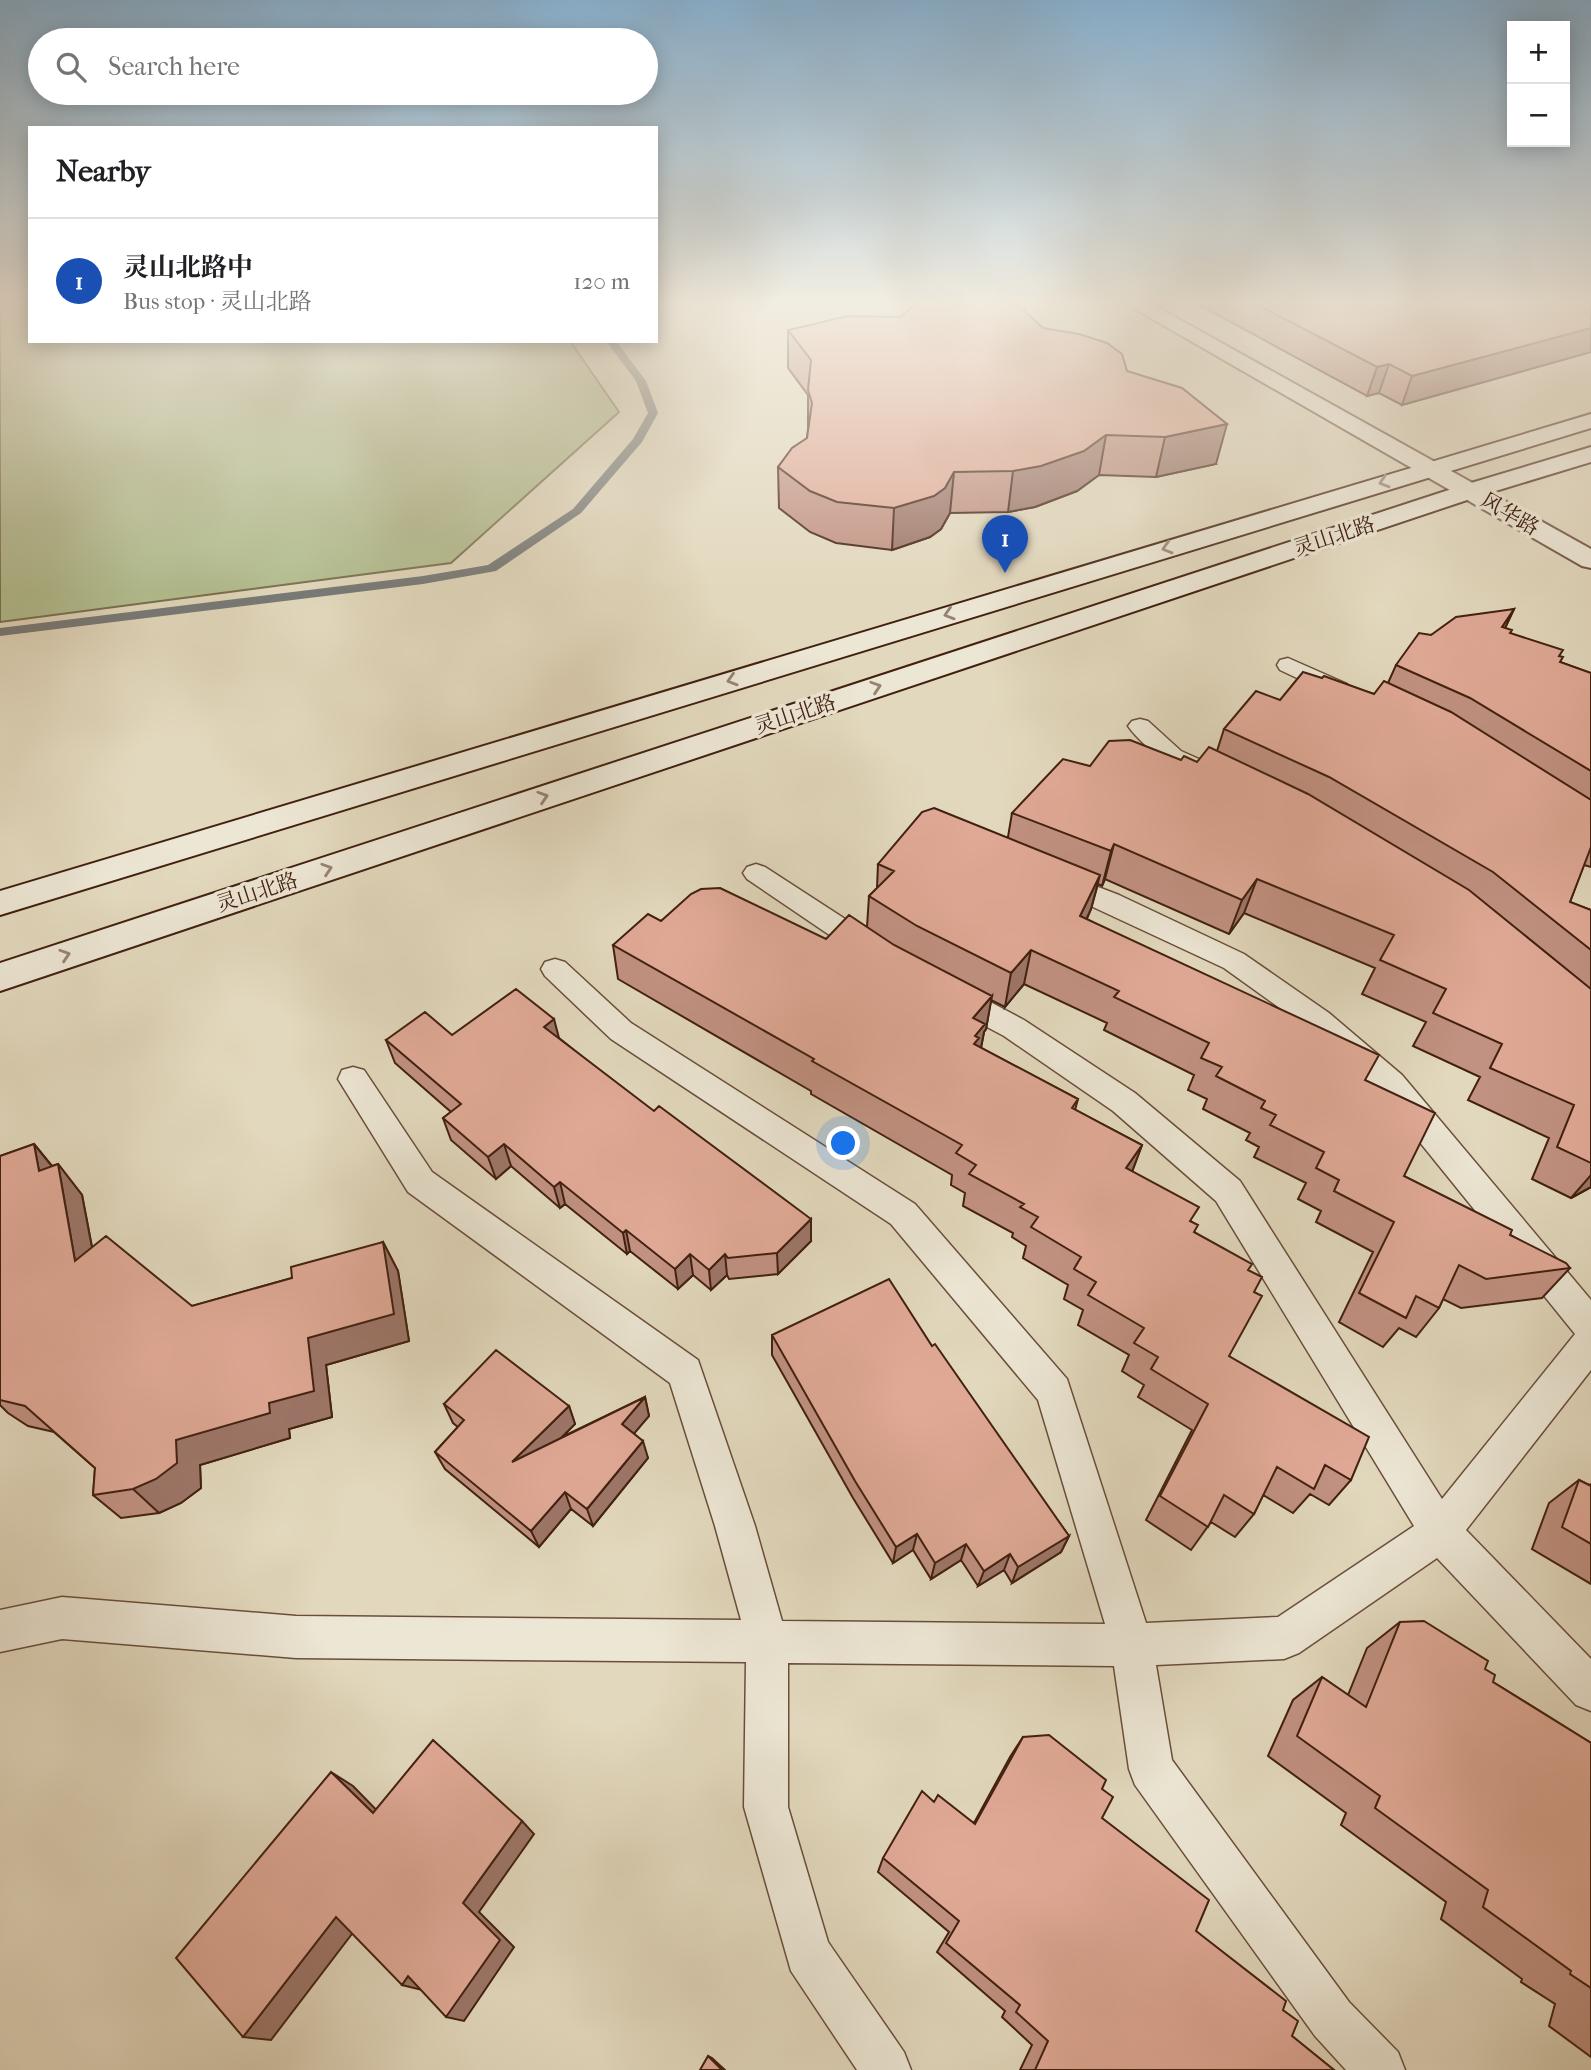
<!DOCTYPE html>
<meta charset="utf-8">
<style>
:root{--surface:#fff;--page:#f6f6f6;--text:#202124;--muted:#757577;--line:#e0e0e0;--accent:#8f2418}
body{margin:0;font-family:"IM FELL French Canon","Noto Serif SC",serif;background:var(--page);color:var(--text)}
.controls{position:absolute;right:21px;top:21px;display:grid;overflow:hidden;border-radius:0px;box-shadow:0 4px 18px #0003}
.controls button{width:63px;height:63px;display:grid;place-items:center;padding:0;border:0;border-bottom:2px solid var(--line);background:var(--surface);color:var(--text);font:35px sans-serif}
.you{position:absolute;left:844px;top:1144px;width:24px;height:24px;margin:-18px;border:5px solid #fff;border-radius:50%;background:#1a73e8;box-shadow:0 0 0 10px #1a73e833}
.badge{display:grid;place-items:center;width:46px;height:46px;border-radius:50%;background:var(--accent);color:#fff;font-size:23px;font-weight:700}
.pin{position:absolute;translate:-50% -58px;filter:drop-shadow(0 2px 4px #0008)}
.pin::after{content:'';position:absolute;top:37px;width:24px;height:21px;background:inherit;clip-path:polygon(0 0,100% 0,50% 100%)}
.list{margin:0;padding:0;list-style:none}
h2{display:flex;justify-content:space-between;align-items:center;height:91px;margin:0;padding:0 28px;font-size:30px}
h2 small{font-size:23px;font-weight:400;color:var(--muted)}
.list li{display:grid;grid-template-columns:46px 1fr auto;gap:21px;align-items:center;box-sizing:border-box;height:126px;padding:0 28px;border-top:2px solid var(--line)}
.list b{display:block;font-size:26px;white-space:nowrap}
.list p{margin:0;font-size:23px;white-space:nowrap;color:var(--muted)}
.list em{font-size:23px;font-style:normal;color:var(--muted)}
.icon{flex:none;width:38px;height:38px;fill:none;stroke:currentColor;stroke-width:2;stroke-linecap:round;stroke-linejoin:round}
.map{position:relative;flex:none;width:1591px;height:2070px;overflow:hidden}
.search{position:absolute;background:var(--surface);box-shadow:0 4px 18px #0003;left:28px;top:28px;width:630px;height:77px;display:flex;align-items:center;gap:18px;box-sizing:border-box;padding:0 24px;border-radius:38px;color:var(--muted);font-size:26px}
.panel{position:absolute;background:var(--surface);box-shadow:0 4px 18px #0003;left:28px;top:126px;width:630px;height:217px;border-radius:0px}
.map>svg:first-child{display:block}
</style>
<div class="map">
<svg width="1591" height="2070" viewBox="0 0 1591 2070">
<rect width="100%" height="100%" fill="#e2d8bd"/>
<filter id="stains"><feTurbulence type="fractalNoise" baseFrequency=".00286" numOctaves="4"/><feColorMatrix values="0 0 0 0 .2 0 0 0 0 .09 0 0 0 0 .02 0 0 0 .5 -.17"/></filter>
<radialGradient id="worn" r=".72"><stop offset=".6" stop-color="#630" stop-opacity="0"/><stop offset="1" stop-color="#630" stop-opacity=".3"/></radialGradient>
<!-- green -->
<path fill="#b3bf91" stroke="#7a7050" stroke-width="2" d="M0 302H30V341H570L619 412 451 563 0 622Z"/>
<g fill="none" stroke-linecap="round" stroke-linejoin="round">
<!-- stream -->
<path fill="#777a78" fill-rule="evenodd" d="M606 341H616L646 381 658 413 642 442 581 513 496 571 423 584 0 636V628L423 576 488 565 573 509 633 439 648 413 636 381Z"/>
<!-- lane casing -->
<g stroke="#6a4e3b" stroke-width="3">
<path id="lane" d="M1288 658 1347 684 1350 689 1347 694H1331L1280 670 1277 665 1280 660Z
M1140 719 1148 721 1181 751 1223 770 1226 776 1223 782C1195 789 1143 748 1128 726L1132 721Z
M756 864 765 867 879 941 883 948 879 955 869 958 859 955 747 879 743 873 747 867Z
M1059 872 1119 895 1244 954 1329 1013 1402 1075 1591 1300V1370L1466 1530 1591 1659V1711L1576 1705 1437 1558 1299 1653 1284 1659 1156 1665 1172 1760 1349 2002 1398 2052 1405 2070H1346L1315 2036 1135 1785 1129 1769 1114 1666 788 1663V1807L828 1942 904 2052 911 2070H857L791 1971 744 1807 746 1662 296 1658 62 1639 0 1652V1610L62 1597 296 1616 741 1620 715 1526 670 1383 408 1192 338 1079 342 1070 353 1067 364 1070 432 1172 698 1360 755 1526 782 1621 1105 1624 1038 1400 891 1224 611 1039 545 976 541 969 545 962 555 959 565 962 631 1023 915 1204 1067 1379 1146 1623 1278 1617 1414 1526 1216 1201 1113 1111 1004 1036 942 1003 938 995 942 987 952 984 962 987 1024 1020 1135 1093 1240 1181 1442 1499 1575 1334 1380 1093 1309 1029 1224 968 1050 887 1046 881 1050 875Z"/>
</g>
<!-- street casing -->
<g stroke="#6a4e3b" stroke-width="4">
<path id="street" d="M1123 302H1148L1591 549V568L1582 566Z"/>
</g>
<!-- secondary casing -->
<g stroke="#422010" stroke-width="4">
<path id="secondary" d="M1591 414V428L0 915V891Z
M1591 447V462L1479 496 0 991V963L1461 486Z"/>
</g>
<!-- lane -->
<use href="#lane" fill="#ece6d4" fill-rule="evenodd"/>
<!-- street -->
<use href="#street" fill="#ece6d4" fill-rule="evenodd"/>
<!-- secondary -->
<use href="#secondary" fill="#ece6d4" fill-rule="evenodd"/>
</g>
<!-- wall -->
<path fill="#c19181" stroke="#422010" stroke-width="2" d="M1194 302H1591V352L1402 405 1379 393 1367 396Z
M1043 328 1127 371 1216 464 1156 477 1099 475 1077 491 1035 507 1008 512 950 513 941 529 930 537 892 550 836 543 810 532 779 508 778 467 807 438 808 429V395L788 368V330Z
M1514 609 1505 628 1510 633 1559 656 1560 662 1591 673V867L1584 865 1570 902 1591 910V1187L1571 1198 1532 1179 1549 1138 1468 1100 1480 1077 1413 1046 1426 1022 1362 994 1375 968 1244 913 1229 934 1105 879 1102 886 1098 884 1091 909 1087 919 1365 1080 1404 1176 1570 1268 1542 1298 1461 1308 1443 1299 1439 1308 1416 1337 1399 1328 1383 1347 1339 1322 1373 1252 1316 1222 1321 1211 1298 1199 1306 1183 1254 1157 1259 1147 1246 1140 1250 1133 1203 1109 1207 1099 1188 1090 1194 1075 1104 1030 1107 1023 1024 984 1005 1007 991 1000 986 1029 984 1032 981 1048 1078 1099 1075 1110 1142 1145 1132 1172 1192 1222 1195 1233 1248 1270 1254 1292 1229 1356 1351 1480 1329 1505 1310 1494 1293 1513 1263 1495 1254 1514 1235 1537 1211 1522 1191 1550 1146 1520 1192 1430 1138 1397 1144 1385 1122 1371 1129 1355 1078 1325 1083 1310 1064 1299 1068 1285 1023 1258 1026 1246 1012 1237 1013 1233 963 1206 965 1193 951 1185 952 1175 811 1094V1091L618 979 613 945 661 921 826 939 867 927 869 896 877 888 878 864 1008 837 1012 813 1090 766 1181 760 1197 762 1217 751 1224 729 1322 678 1374 694 1388 683 1396 665 1431 635Z
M452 1035 559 1038 811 1241 778 1274 729 1279 727 1275 711 1290 693 1275 678 1289 630 1251 627 1254 565 1204 560 1208 511 1166 496 1179 451 1140 443 1118 451 1112 395 1063 386 1040Z
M34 1144 52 1166 58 1164 82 1195 92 1247 192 1306 292 1278 383 1242 398 1271 409 1341 326 1365 332 1417 289 1429 290 1438 200 1465 201 1488 181 1503 159 1513 121 1518 93 1495 95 1468 54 1432 28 1426 8 1413 0 1405V1156Z
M772 1335 932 1346 1069 1536 1061 1552 1012 1583 1004 1570 978 1586 961 1560 931 1579 913 1550 893 1563 853 1498 772 1355Z
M645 1397 649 1416 634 1433 648 1458 593 1526 571 1509 539 1547 445 1469 435 1452 458 1427 453 1423 444 1404 569 1406 575 1424 562 1437Z
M1579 1480 1589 1485 1591 1484V1584L1532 1549 1549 1503Z
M1400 1622 1485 1669 1493 1682 1591 1743V2057L1549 2026 1555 2004 1521 1982 1522 1979 1441 1919 1446 1902 1341 1825 1346 1813 1268 1756 1293 1700 1322 1677 1348 1695 1367 1648Z
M1023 1737 1102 1789V1818L1196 1931 1283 2010 1292 2036 1334 2070H1020L1032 2045 1002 2017 1005 2011 937 1952 949 1932 878 1872 883 1858 934 1802 974 1823 1010 1757Z"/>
<!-- shaded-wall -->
<path fill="#9d7669" stroke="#422010" stroke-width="2" d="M1591 328V352L1402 405 1412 376Z
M1389 364 1379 393 1367 396 1377 367Z
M1227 424 1216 464 1156 477 1165 437Z
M1106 435 1099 475 1077 491 1035 507 1008 512 1013 471Z
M954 472 950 513 941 529 930 537 892 550 894 508Z
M1514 609 1498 643 1502 627Z
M1114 844 1105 879 1102 886 1111 851Z
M1100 875 1091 909 1072 950 1080 916Z
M1257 879 1244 913 1229 934 1242 900Z
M1031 950 1024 984 1005 1007 1011 973Z
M992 996 986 1029 984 1032 979 1058 968 1077 973 1018Z
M554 1019 560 1042 544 1027Z
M34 1144 59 1175 39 1171Z
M504 1144 511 1166 496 1179 488 1157Z
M1142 1145 1130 1177 1126 1168Z
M58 1164 82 1195 100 1290 75 1261Z
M1591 1175V1187L1571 1198Z
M560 1182 565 1204 560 1208 554 1187Z
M811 1219V1241L778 1274 777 1253Z
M626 1230 630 1251 627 1254 623 1233Z
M383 1242 398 1271 409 1341 326 1365 332 1417 289 1429 290 1438 200 1465 201 1488 181 1503 159 1513 133 1489 176 1440 269 1403 308 1338Z
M690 1254 693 1275 678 1289 675 1269Z
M725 1254 727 1275 711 1290 709 1270Z
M645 1397 649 1416 627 1442 622 1424Z
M569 1406 575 1424 520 1479 512 1462Z
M643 1441 648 1458 593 1526 587 1509Z
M565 1492 571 1509 539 1547 531 1531Z
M917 1534 913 1550 893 1563 896 1547Z
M1069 1536 1061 1552 1012 1583 1018 1567Z
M966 1544 961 1560 931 1579 935 1563Z
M1010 1554 1004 1570 978 1586 984 1571Z
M331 1772 353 1786 393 1827 373 1813Z
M522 1821 534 1834 479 1912 514 1947 464 2021 446 2017 463 1903Z
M336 1917 358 1926 271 2040 243 2037Z
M408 1976 422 1990 402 1985Z
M708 2056 712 2058 725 2070H722Z"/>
<!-- building -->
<path fill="#e0a996" stroke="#422010" stroke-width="2" d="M919 302H1007L1024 310 1043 328 1079 334 1107 343 1122 354 1127 371 1182 388 1227 424 1165 437 1106 435 1084 451 1041 466 1013 471 954 472 945 488 934 496 894 508 837 502 810 491 778 467 792 448 807 438 812 403 808 390 811 360 788 330 848 316 900 317Z
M1252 302H1591V328L1412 376 1389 364 1377 367Z
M1514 609 1502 627 1512 630 1510 633 1563 650 1559 656 1563 657 1560 662 1591 673V771L1470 698 1396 665 1419 633 1431 635 1456 617Z
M1303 672 1322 678 1324 676 1374 694 1384 681 1451 712 1591 800V847L1570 902 1591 910V950L1493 872 1329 777 1224 729 1256 691 1280 700Z
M1130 740 1181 760 1184 756 1197 762 1209 747 1308 794 1469 890 1591 989V1163L1557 1147 1574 1105 1490 1068 1502 1044 1433 1013 1446 989 1380 960 1394 935 1257 879 1242 900 1114 844 1111 851 1012 813 1063 759 1090 766 1109 741Z
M934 808 1100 875 1080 916 1379 1055 1365 1080 1435 1113 1404 1176 1512 1230 1510 1235 1566 1263 1570 1268 1486 1279 1459 1265 1439 1308 1416 1296 1406 1318 1359 1293 1394 1222 1334 1191 1339 1180 1316 1168 1324 1152 1270 1125 1276 1115 1261 1108 1265 1101 1216 1076 1222 1067 1201 1058 1209 1043 1114 997 1119 991 1031 950 1011 973 917 926 869 896 894 871 878 864 922 812Z
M720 888 826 939 849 915 894 945 992 996 973 1018 985 1024 975 1036 979 1038 974 1044 1078 1099 1072 1108 1142 1145 1126 1168 1199 1207 1190 1221 1198 1225 1194 1232 1252 1264 1248 1270 1262 1277 1254 1292 1262 1296 1229 1356 1369 1437 1351 1480 1325 1465 1314 1489 1277 1467 1254 1514 1224 1495 1208 1527 1160 1496 1208 1404 1151 1369 1158 1357 1134 1343 1144 1328 1088 1295 1096 1282 1074 1269 1081 1257 1031 1227 1038 1217 1020 1207 1024 1204 969 1174 976 1165 956 1153 962 1145 812 1061 814 1059 613 945 648 914 661 921 691 894 701 889Z
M516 989 554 1019 544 1027 654 1111 659 1106 811 1219 777 1253 728 1258 725 1254 709 1270 690 1254 675 1269 626 1230 623 1233 560 1182 554 1187 504 1144 488 1157 443 1118 461 1104 386 1040 425 1012 452 1035Z
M34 1144 39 1171 58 1164 75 1261 106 1236 192 1306 292 1278 291 1267 383 1242 394 1314 308 1338 314 1391 269 1403 270 1413 176 1440 177 1463 156 1479 133 1489 93 1495 95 1468 25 1406 0 1400V1156Z
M889 1279 932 1346 935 1344 1069 1536 1018 1567 1010 1554 984 1571 966 1544 935 1563 917 1534 896 1547 855 1481 772 1335Z
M496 1350 569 1406 512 1462 645 1397 622 1424 643 1441 587 1509 565 1492 531 1531 435 1452 464 1420 444 1404Z
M1579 1480 1591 1486V1544L1562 1527Z
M1424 1621 1488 1661 1485 1669 1495 1675 1493 1682 1591 1743V1988L1570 1974 1571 1971 1483 1907 1488 1890 1375 1808 1380 1796 1297 1736 1322 1677 1366 1707 1400 1622Z
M1049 1735 1106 1780 1102 1789 1113 1797 1102 1818 1209 1900 1196 1931 1286 2001 1283 2010 1298 2021 1292 2036 1334 2070H1035L1048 2041 1016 2012 1020 2005 946 1943 959 1921 883 1858 922 1791 934 1802 938 1795 975 1824 1023 1737Z
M433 1740 522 1821 463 1903 500 1940 446 2017 408 1976 402 1985 336 1917 243 2037 176 1958 331 1772 373 1813Z
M708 2056 722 2070H700Z"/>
<!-- one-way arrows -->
<defs><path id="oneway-chevron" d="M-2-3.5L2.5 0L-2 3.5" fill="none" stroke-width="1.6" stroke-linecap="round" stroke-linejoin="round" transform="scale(1.75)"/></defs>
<g stroke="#978372">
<use href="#oneway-chevron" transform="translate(1384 482) rotate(163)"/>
<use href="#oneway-chevron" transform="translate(1167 548) rotate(163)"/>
<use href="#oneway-chevron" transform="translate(949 614) rotate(163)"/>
<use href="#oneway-chevron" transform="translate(732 680) rotate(163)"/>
<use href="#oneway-chevron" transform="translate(876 687) rotate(-18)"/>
<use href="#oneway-chevron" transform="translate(543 797) rotate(-18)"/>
<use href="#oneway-chevron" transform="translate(327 869) rotate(-18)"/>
<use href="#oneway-chevron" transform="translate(65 955) rotate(-18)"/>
</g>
<!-- sky -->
<linearGradient id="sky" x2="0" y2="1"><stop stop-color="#89b5d7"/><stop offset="0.51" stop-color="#f2ede1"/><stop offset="1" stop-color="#f2ede1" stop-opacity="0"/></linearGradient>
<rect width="1591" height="592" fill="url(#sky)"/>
<g text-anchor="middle" stroke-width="7" stroke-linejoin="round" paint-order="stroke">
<!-- far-street labels -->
<g font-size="21" fill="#422010" stroke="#ece6d4">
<text transform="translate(1510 514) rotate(30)" y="7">风华路</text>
<text transform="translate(1334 536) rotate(-18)" y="7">灵山北路</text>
<text transform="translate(795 714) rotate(-18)" y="7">灵山北路</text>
<text transform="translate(257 892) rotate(-18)" y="7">灵山北路</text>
</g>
</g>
<rect width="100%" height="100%" filter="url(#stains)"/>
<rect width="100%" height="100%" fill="url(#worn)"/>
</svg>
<div class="controls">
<button>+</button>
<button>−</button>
</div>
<div class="you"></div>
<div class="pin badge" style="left:1005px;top:573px;background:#1a4fb4">1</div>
<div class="search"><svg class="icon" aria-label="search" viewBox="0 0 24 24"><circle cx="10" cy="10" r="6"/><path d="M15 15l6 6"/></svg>Search here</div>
<section class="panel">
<h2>Nearby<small></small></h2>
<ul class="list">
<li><span class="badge" style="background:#1a4fb4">1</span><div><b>灵山北路中</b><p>Bus stop · 灵山北路</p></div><em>120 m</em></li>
</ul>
</section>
</div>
